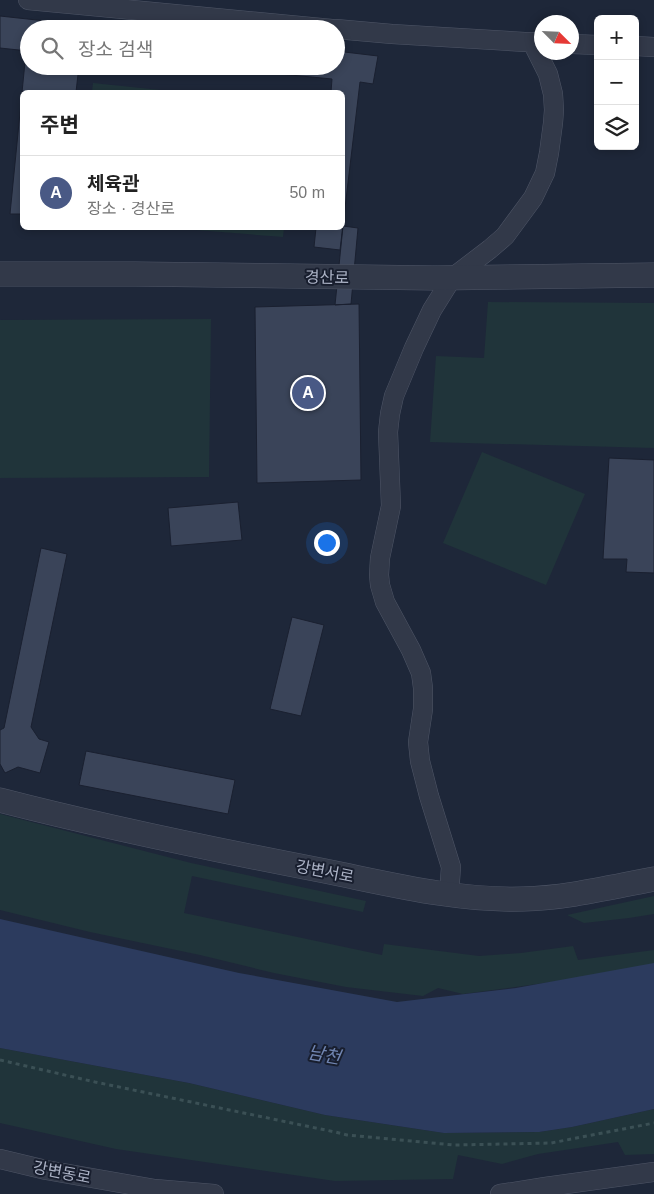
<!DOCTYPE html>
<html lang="ko">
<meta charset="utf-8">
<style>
:root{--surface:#fff;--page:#f2f2f2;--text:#222;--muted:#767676;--line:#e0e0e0;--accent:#495985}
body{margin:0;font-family:Arial,"Noto Sans KR",sans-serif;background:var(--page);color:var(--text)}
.controls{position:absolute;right:15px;top:15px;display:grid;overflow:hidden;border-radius:8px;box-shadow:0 2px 8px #0003}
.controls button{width:45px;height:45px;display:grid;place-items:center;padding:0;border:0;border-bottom:1px solid var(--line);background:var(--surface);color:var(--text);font:25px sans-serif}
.compass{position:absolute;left:534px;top:15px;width:45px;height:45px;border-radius:50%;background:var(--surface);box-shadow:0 2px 8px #0003;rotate:114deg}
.you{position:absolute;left:326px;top:542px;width:18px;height:18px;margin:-12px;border:4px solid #fff;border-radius:50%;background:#1a73e8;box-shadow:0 0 0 8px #1a73e833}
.badge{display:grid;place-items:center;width:32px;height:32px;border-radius:50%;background:var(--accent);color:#fff;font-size:16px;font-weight:700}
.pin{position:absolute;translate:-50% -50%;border:2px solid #fff;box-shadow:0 1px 5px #0006}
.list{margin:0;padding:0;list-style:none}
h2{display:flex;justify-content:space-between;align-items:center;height:65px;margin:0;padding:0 20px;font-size:21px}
h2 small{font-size:16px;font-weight:400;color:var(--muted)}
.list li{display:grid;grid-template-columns:32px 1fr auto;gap:15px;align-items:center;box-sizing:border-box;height:75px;padding:0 20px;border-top:1px solid var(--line)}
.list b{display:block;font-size:19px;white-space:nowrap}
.list p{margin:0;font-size:16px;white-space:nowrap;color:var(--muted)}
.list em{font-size:16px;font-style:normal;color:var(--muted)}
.icon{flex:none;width:28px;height:28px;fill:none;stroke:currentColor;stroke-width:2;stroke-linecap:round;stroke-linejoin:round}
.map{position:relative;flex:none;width:654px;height:1194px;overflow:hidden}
.search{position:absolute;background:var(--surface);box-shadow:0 2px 8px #0003;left:20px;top:20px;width:325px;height:55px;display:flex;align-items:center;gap:12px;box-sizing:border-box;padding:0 18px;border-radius:28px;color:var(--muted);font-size:19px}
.panel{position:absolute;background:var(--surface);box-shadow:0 2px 8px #0003;left:20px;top:90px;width:325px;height:140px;border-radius:8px}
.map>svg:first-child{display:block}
</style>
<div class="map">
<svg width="654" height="1194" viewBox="0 0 654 1194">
<rect width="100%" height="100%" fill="#1e2739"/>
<!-- green -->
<path fill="#20343a" d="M93 83 179 92H92Z
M171 228H284L283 237Z
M488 302 654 303V448L430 442 436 356 484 358Z
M211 319 209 477 0 478V320Z
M482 452 585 494 546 585 443 543Z
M0 814 191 863 366 901 363 912 192 876 184 913 382 955 384 944 479 956 521 953 573 946 578 960 654 950V965L559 981 463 994 438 988 423 996 346 987 274 973 200 955 90 932 0 910Z
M654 896V914L629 918 584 923 567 915Z
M0 1048 189 1083 325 1115 444 1133 539 1132 572 1127 654 1109V1154L625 1155 618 1142 538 1154 502 1164 458 1155 453 1179 335 1181 116 1149 0 1123Z"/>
<!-- water -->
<path fill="#2c3b5e" d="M0 919 239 973 397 1002 516 988 654 963V1109L572 1127 539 1132 444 1133 325 1115 189 1083 0 1048Z"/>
<!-- building -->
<path fill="#3a4459" stroke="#1a2030" d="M0 16 119 29H29V51H28L0 48Z
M336 51 378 56 373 84 360 82 340 250 314 247 316 228H342V92H331L332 79 197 66H336Z
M25 62 29 63V66H79L76 92H22V214H10Z
M343 226 358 228 351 304 335 305Z
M359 304 361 480 257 483 255 307Z
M609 458 654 460V573L626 572 627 559H603Z
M238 502 242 540 171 546 168 508Z
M41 548 67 554 31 727 39 739 49 742 40 773 18 767 5 773 0 764V730L4 728Z
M292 617 324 625 301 716 270 709Z
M86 751 235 780 228 814 79 785Z"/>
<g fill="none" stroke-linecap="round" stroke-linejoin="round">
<!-- minor casing -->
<g stroke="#4f5667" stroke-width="20">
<path id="minor" d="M28 0 332 29
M336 29 392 34 542 43
M572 44 598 45
M635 46 654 47
M449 894 451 867 429 796 420 761 418 742 423 709V688L421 673 411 650 385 602 380 585 379 575 380 558 391 506 388 432 390 414 394 396 414 348 432 310 452 278 490 249 505 236 533 198 545 173 549 153 553 123 554 110 553 94 548 74 532 42
M0 1159 46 1170 155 1189 214 1194
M500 1194 545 1187 654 1172"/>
</g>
<!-- tertiary casing -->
<g stroke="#4f5667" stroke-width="25">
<path id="tertiary" d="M0 274H135L435 278 654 275
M0 800C108 828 216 850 325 871 390 884 456 901 523 899 567 898 611 887 654 879"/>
</g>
<!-- path -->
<path stroke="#3b5055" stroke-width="3" stroke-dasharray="4 4" stroke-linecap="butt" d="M0 1060 95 1082 335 1132 347 1135 454 1145 551 1143 654 1123"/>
<!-- minor -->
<use href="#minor" stroke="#323949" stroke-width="19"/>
<!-- tertiary -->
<use href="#tertiary" stroke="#323949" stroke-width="24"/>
</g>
<g text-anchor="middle" stroke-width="4" stroke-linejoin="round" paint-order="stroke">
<!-- street labels -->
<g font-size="16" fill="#acb3c6" stroke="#181e2e">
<text transform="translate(327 277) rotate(1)" y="6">경산로</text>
<text transform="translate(325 871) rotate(11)" y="6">강변서로</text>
<text transform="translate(62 1172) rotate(11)" y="6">강변동로</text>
</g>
<!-- water labels -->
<g font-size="18" font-style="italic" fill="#7186b2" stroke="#181e2e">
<text transform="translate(324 1055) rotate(10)" y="6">남천</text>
</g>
</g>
</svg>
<div class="controls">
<button>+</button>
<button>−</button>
<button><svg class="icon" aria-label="layers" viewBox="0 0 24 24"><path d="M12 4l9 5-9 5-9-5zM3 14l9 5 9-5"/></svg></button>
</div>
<svg class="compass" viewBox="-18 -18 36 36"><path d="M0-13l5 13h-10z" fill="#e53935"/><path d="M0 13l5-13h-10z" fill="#767676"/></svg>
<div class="you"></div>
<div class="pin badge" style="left:308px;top:393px">A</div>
<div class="search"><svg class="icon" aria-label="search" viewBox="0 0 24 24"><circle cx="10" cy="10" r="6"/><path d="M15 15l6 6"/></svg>장소 검색</div>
<section class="panel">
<h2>주변<small></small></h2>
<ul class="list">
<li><span class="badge">A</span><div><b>체육관</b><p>장소 · 경산로</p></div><em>50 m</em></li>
</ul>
</section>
</div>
